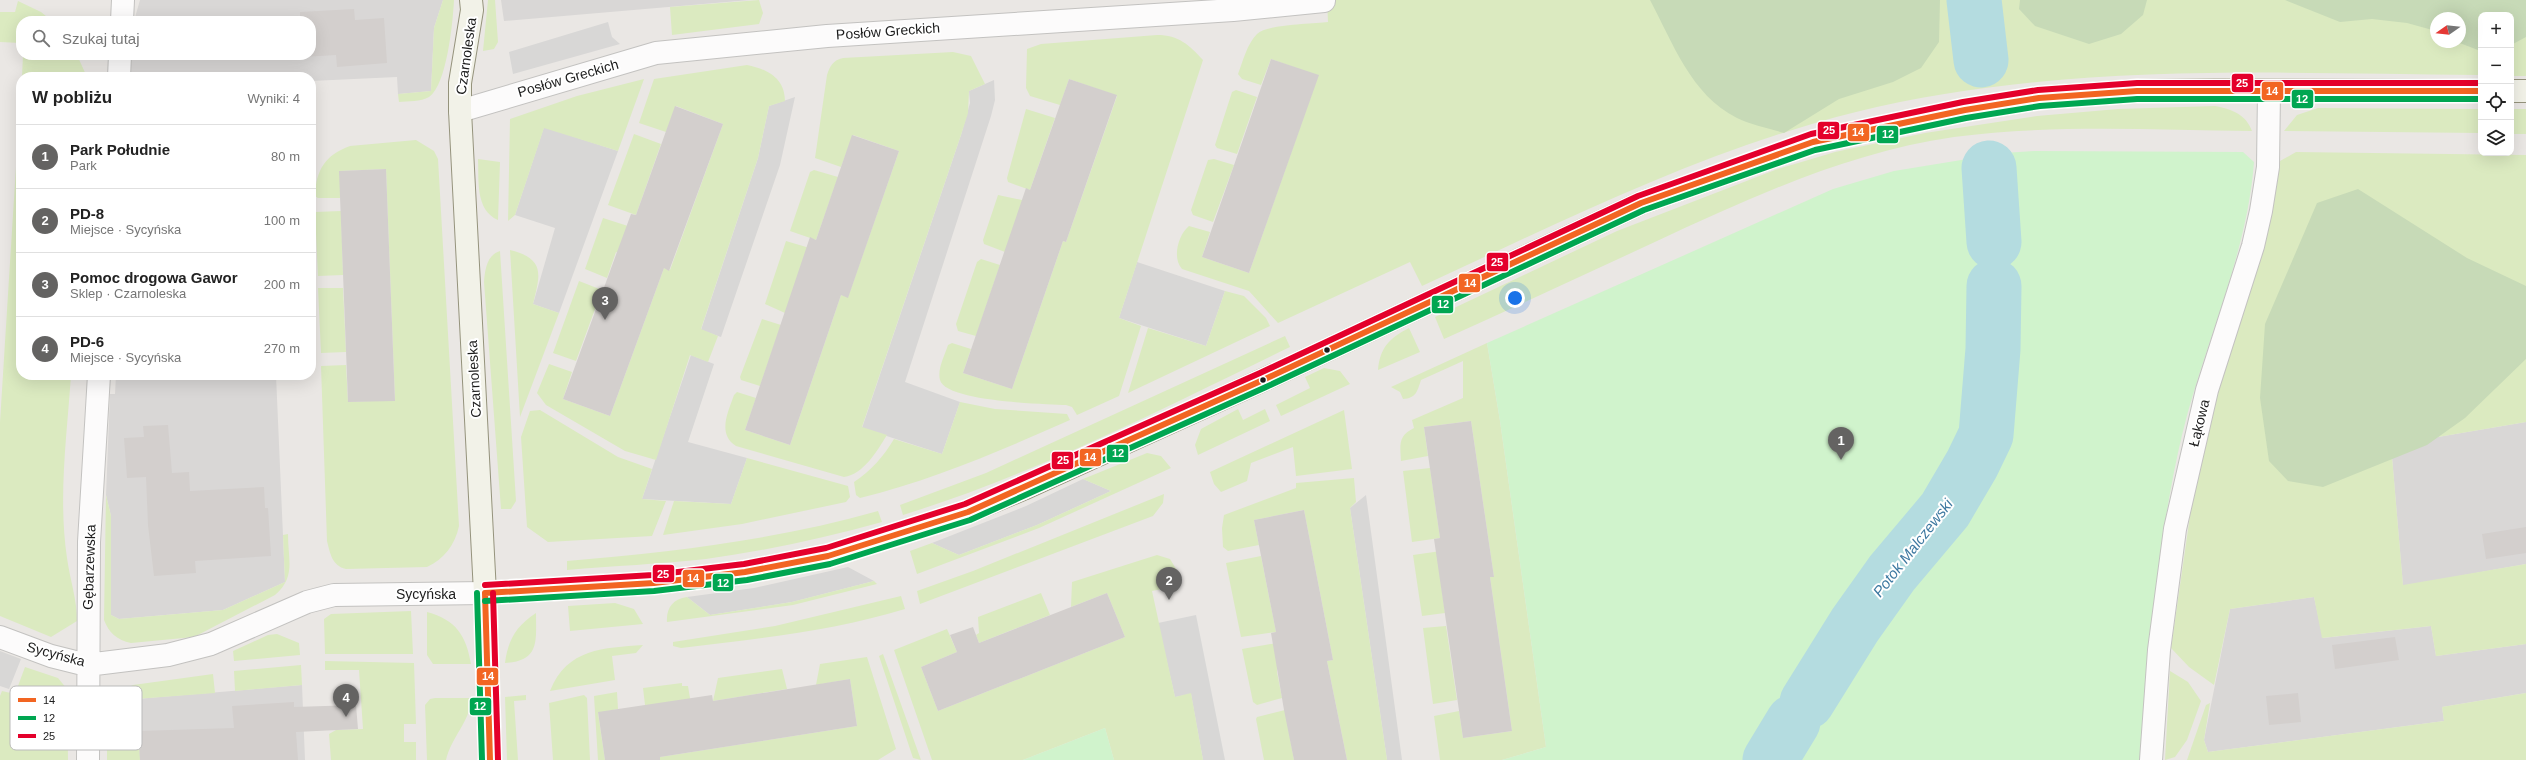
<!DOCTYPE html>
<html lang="pl">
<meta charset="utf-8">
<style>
:root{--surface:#fff;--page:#f2f2f2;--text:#222;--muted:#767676;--line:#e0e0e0;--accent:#646362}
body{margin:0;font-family:Helvetica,sans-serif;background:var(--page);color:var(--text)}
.controls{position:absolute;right:12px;top:12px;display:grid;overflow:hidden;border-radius:8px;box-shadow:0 4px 16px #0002}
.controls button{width:36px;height:36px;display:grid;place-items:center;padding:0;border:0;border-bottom:1px solid var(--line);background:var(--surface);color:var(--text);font:20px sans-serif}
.compass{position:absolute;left:2430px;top:12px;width:36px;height:36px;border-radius:50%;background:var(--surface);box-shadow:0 4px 16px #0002;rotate:256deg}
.you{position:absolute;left:1515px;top:298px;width:14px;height:14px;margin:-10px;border:3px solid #fff;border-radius:50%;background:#1a73e8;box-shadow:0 0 0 6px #1a73e833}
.badge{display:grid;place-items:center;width:26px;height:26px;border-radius:50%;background:var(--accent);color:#fff;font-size:13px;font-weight:700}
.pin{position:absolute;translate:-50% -33px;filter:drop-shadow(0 1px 2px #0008)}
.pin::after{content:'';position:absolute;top:21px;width:14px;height:12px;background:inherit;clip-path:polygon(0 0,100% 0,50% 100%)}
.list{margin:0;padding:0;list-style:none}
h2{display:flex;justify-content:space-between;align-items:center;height:52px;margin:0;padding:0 16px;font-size:17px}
h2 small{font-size:13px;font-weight:400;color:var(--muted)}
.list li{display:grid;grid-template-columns:26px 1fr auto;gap:12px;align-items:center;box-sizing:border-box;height:64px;padding:0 16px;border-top:1px solid var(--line)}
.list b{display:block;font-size:15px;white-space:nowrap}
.list p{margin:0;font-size:13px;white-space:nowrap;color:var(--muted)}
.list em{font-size:13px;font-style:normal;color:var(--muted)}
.icon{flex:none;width:22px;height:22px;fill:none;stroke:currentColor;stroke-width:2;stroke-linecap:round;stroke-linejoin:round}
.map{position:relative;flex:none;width:2526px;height:760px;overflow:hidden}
.search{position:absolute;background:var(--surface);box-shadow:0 4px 16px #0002;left:16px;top:16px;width:300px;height:44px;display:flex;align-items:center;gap:10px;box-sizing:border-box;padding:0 14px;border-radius:16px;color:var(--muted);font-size:15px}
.panel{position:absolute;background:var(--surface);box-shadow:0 4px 16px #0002;left:16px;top:72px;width:300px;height:308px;border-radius:16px}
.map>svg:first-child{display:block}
</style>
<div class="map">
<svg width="2526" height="760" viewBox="0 0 2526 760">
<rect width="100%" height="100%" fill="#eae7e4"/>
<!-- residential -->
<path fill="#d9d7d6" d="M140 0H443L434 28 431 91 398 94 397 77 311 81V77H131V55H311V21H134Z
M501 0H750L504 21Z
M116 375H276L285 582 223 610 119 619 111 615V516L106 495 110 394H115Z
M2526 422V564L2403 586 2391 445Z
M2314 597 2323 638 2431 626 2436 656 2526 644V693L2442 707 2444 721 2208 752 2204 740 2230 609Z
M302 685 305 760H107V717L136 699Z"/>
<!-- religious -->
<path fill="#d8d7d6" d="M608 22 612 37 620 44 513 74 509 52Z
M994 80 995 100 991 116 905 382 960 402 942 454 862 428 961 135 970 103 969 91Z
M795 97 780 165 721 337 701 330 758 158 769 106Z
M544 127 618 151 559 313 533 304 555 228 515 215Z
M1137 262 1225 291 1206 346 1119 318Z
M691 355 714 364 688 442 747 458 731 504 642 499Z
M1083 479 1111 491 1037 525 959 555 932 543 1026 506Z
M1366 495 1402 760H1387L1350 508Z
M848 567 874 581 792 602 710 615 687 597 754 588Z
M1196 615 1225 760H1203L1191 694 1175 697 1158 623Z
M0 651 21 659 9 689 0 686Z"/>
<!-- grass -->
<path fill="#dbeac0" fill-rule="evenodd" d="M443 0H454C453 21 447 85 429 97 421 102 408 101 399 102L398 94 431 91 434 28Z
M488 0H495L498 42 494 49 483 51Z
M759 0 763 13 759 24 672 35 670 7Z
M1327 0H2526V76H2511V15H2481V75C2273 73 2059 62 1856 112 1704 150 1563 221 1422 286L1410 262 1278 323 1249 291 1182 269C1172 258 1178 235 1189 226L1210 232 1202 257 1249 273 1318 76 1271 59 1261 85 1242 79 1238 74C1243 61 1247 44 1257 34 1268 24 1312 24 1328 22ZM2436 18H2460V42H2436Z
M18 1 41 12 52 21H21V43L0 42V12H15Z
M1157 35C1179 35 1189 45 1203 60L1119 318 1141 326 1119 396 1077 415 1072 407 1066 405C1046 404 946 402 940 380 937 369 945 355 948 345L952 343 971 349 963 373 1012 389 1063 241 1066 242 1117 96 1069 79 1060 105 1030 96 1026 88 1027 49 1041 44Z
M953 52 971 56 985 84 969 91 968 113 961 135 862 427 887 435C877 451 864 474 844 477L736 446C717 434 728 412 734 395L737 392 756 398 745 430 790 445 841 295 848 297 899 151 853 135 841 167 815 158 827 75C830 66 833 60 843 58Z
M23 55H77L87 77H22Z
M747 65C767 69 785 78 785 101L769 106 758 158 701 329 718 336 708 362 690 355 656 460 625 451 546 405 537 393 549 364 572 372 563 399 610 416 664 268 670 270 723 124 676 106 666 132 639 123 654 79Z
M644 79 618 151 544 128 515 215 508 221 510 119 577 96Z
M21 87V375H71C67 435 58 498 67 558 70 580 77 599 77 621L51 637 0 616V422Z
M1236 90 1257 97 1237 154 1217 148 1215 145 1232 92Z
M2215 106C2231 109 2246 114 2252 131 2153 130 2052 124 1954 137 1849 152 1752 197 1657 241 1586 274 1515 307 1444 339L1435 317 1617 231 1775 170 1835 152 1925 133 2037 116 2118 109Z
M2318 108 2481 109V133L2284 131 2297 115Z
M1026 109 1055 118 1030 190 1008 182 1007 178Z
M2511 109H2526V134H2511Z
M634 134 661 144 636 215 608 205Z
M416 140 434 151 438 159 459 526C455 545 444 559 427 567L346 569C332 566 330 553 327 541L321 366 346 365 348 402 395 400 386 169 340 171V198H318L315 196C316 170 325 155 350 146Z
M2296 152 2526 155V422L2391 445 2403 585 2526 564V644L2436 656 2431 626 2322 638 2314 597 2230 609 2214 685 2189 667 2171 648 2194 488 2214 406 2269 222 2280 161Z
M478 159 500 162 498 220C475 210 479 180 478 159Z
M1214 159 1234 165 1213 222 1193 215 1191 210 1208 160Z
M814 170 838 177 816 240 790 231 810 172Z
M998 195 1027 201 1005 252 984 244 983 240Z
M341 211 343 275 318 276 315 212Z
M603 218 631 227 621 254 616 252 607 278 585 269Z
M786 241 813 249 785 313 765 304Z
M510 250C546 259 540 275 533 304L559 313 520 417Z
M500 251 516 501 511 509H501L484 282C485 269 487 255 500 251Z
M981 259 1000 265 976 336 958 331 956 324 977 262Z
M579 281 602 290 576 361 553 353Z
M318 288H343L346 352 321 353Z
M1225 291 1244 296 1266 318 1270 326 1128 393 1148 328 1206 346Z
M762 319 781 325 760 386 741 380 740 377Z
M1409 328 1420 352 1378 370C1380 348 1389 338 1409 328Z
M1285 336 1290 347C1164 408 1038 473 903 515L900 505 986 473Z
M1487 343 1500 421 1546 747 1502 760H1440L1434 716 1459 711 1463 738 1512 731 1490 577H1494L1471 421 1424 427 1428 456 1401 461C1400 444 1398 436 1414 428L1412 420 1463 398V361L1421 380C1417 392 1416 398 1403 399L1400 392 1391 387Z
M1324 368 1340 371 1350 384 1281 416 1276 405 1310 388 1305 377Z
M960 402 995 409 1067 414 1070 420C1002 450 933 480 860 498L856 495 854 482C872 470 883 457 894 439L942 454Z
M1238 409 1243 420 1265 409 1270 421 1198 455 1195 445 1201 429Z
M540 410 618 457 652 469 642 499 666 501 652 536 548 542 527 527 521 437 530 411Z
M1344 410 1352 469 1296 476 1293 447 1251 463 1247 481 1221 492 1214 484 1210 472Z
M1147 453 1161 456 1171 468 1039 528 917 574 910 551 932 543 959 555 1037 525 1111 491 1083 479Z
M747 458 848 486 850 497 846 502 742 524 663 535 674 501 731 504Z
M1430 468 1440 538 1412 542 1403 471Z
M1354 478 1356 502 1350 508 1387 760H1347L1327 661 1333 660 1304 510 1254 520 1259 545 1228 551 1223 547 1222 528 1224 515 1296 488V483Z
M1164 494 1163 503 1153 516 920 604 917 591 973 571Z
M106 495 111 516V615L119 619 223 610 285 582 283 535 288 534C288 560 296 577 275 595L194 637 131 643C117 640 109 633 104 620Z
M878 511 882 522C824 538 765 551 706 559 660 564 613 566 567 570V561C673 552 776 540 878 511Z
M1441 551V584L1445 613 1422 616 1413 555Z
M1157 555 1170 559 1178 572 1181 585 1152 591 1175 697 1191 693 1203 760H1114L1105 728 1023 760H932L894 650 947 629 957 652 921 667 938 711 1125 637 1107 593 1071 607 1072 582Z
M1261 556 1276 632 1241 637 1226 563Z
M874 581 877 584 793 605 667 622C666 608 673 599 687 597L710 615 792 602Z
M1041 593 1050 615 979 643 976 635 979 633 978 617Z
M901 596 905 609C833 631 757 639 681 648L673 646V642L775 626Z
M615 603 634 609 643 624 570 631 568 606Z
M411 611 413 654H325L324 619 331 614Z
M427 612C456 620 466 635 471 664H433L427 655Z
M536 613C536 641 540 661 505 663 508 640 516 626 536 613Z
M1446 626 1457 700 1433 704 1423 628Z
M277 634 299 643 300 655 234 661 233 651 268 635Z
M1277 643V672L1282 698 1257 705 1253 702 1242 649Z
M643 645 636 653 612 656 615 680 550 691C567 648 604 648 643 645Z
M883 654 921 760 913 758 879 656Z
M867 657 896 749 878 760H660V757L857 726 850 679 816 685 820 664Z
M325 661 414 663 416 724H404V742H416V760H331L329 734 336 730 363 729 359 670H325Z
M301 665 302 685 235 691 234 671Z
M25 667 58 678 67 689 68 760H0V696L2 691 15 694Z
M782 669 787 689 713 701 718 678Z
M2170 671 2188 682 2201 701 2187 740 2175 757 2165 760Z
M213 674 215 693 136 699 140 760H107V717L114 694 133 685Z
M682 683V686H688L691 704 645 705 643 688Z
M617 692 618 709 598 713 605 760H598L594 696Z
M2526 693V760H2187L2206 705 2210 703 2204 740 2208 752 2444 721 2442 707Z
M526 695V700L514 701 518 760H507L505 697Z
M584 695 587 698 590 760H553L549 703Z
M435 698H472C470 721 451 738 446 760H427L425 705 430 699Z
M1285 710 1294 760H1264L1256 719 1257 717Z"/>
<!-- forest -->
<path fill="#c7dab7" d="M1650 0H1940L1939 42 1921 68 1893 82 1839 99 1784 133C1769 128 1751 125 1737 118 1691 95 1673 43 1650 0Z
M2020 0H2147L2143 15 2121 34 2089 44 2035 26 2019 9Z
M2285 0H2526V37L2511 45V15H2481V50H2478L2457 42H2460V18H2436V31L2407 23 2372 19 2340 22Z
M2358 189 2467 258 2526 286V359L2465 418 2427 445 2323 487 2288 481 2269 461 2260 398 2265 324 2317 203Z"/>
<!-- park -->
<path fill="#d0f3cc" d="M2034 151 2243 152 2254 162C2247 256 2204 344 2182 435 2157 541 2150 651 2142 760H1502L1546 747 1500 421 1487 343 1833 189 1894 171 2004 153Z
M1105 728 1114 760H1023Z"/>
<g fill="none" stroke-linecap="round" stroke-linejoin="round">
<!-- river -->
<path stroke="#b4dce0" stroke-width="55" d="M1974 0 1981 60
M1989 168 1994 242
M1807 702 1855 625 1892 573 1945 510 1972 464 1986 435 1993 349 1994 286
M1770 760 1793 722"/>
</g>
<!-- building -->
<path fill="#d3cfcd" d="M354 9 355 20 384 18 387 63 337 67 336 55 303 57V55H311V21H300V12Z
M1271 59 1319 75 1249 273 1202 257Z
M1069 79 1117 95 1066 242 1063 241 1012 389 963 373 1026 188 1030 190Z
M675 106 723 124 669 271 664 268 610 416 563 399 631 214 636 215Z
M852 135 899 151 848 298 841 295 790 445 745 430 810 237 816 240Z
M386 169 395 401 348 402 339 171Z
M1471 421 1494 577H1490L1512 731 1463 738 1434 539 1440 538 1424 427Z
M168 425 172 473 189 472 190 491 264 487 265 508H268L271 556 195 561 196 573 154 576 148 525 146 477 127 478 124 438 144 437 143 426Z
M1304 510 1333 660 1327 661 1347 760H1294L1284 710 1271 633 1276 632 1254 520Z
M2526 527V553L2486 559 2482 534Z
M1107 593 1125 637 938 711 921 667 957 652 950 635 973 627 979 643Z
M2395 637 2399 660 2335 669 2332 645Z
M850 679 857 726 660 757V760H605L598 712 712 695 713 701Z
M2298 693 2301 722 2269 725 2266 696Z
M294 702V707L356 705 358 729 296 732 298 760H140L139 731 234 728 232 706Z"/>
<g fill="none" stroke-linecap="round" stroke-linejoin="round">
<!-- street casing -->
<g stroke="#c3c2c0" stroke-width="24">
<path id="street" d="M122 21 123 0
M119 77 120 55
M460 111 656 53 827 36 1233 10 1324 1
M0 637 51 656 87 665 168 655 211 644 307 602 334 595 485 593
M88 760 89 542 99 375
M2151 760 2159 650 2175 529 2207 390 2253 246 2261 211 2268 167 2269 91"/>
</g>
<!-- secondary casing -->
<g stroke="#95937c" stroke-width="24">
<path id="secondary" d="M471 0 472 10 460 83V111L485 593 490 760
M2511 91H2526
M485 593 654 583 745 572 828 556 968 512 1023 489 1263 380 1641 203 1813 142 1965 110 2039 98 2079 95 2137 91 2216 90 2481 91"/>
</g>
<!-- street -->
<use href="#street" stroke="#fcfbfb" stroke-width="22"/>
<!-- secondary -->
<use href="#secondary" stroke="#f2f2e8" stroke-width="22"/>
<!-- bus-1 casing -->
<g stroke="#fff" stroke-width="9">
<path id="bus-1" d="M485 593 654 583 745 572 828 556 968 512 1263 380 1641 203 1813 142 1965 110 2039 98 2137 91H2481
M485 593 490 760"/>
</g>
<!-- bus-2 casing -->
<g stroke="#fff" stroke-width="9">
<path id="bus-2" d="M477 593 482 760
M485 601 654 591 747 580 830 564 970 520 1266 387 1644 210 1815 150 1966 118 2040 106 2137 99H2481"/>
</g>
<!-- bus-3 casing -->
<g stroke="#fff" stroke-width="9">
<path id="bus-3" d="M485 585 653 575 744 564 826 548 965 504 1260 373 1638 196 1811 134 1963 102 2038 90 2137 83H2481
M493 593 498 760"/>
</g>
<!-- bus-1 -->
<use href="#bus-1" stroke="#f26522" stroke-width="6"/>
<!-- bus-2 -->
<use href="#bus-2" stroke="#00a651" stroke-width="6"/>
<!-- bus-3 -->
<use href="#bus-3" stroke="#e4002b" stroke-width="6"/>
</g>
<!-- markers -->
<g fill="#1c1c1c" stroke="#fff" stroke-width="1.5">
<circle cx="1327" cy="350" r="3.5"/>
<circle cx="1263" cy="380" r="3.5"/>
</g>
<g text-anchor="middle" stroke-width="4" stroke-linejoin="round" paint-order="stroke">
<!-- street labels -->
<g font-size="14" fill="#1c1c1c" stroke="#fff">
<text transform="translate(888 31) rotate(-4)" y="5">Posłów Greckich</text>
<text transform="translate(466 56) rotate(-82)" y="5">Czarnoleska</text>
<text transform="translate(568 78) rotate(-16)" y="5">Posłów Greckich</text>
<text transform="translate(474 379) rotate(-93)" y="5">Czarnoleska</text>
<text transform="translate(2199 423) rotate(-76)" y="5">Łąkowa</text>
<text transform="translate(89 567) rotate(-88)" y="5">Gębarzewska</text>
<text x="426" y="599">Sycyńska</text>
<text transform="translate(56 654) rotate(15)" y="5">Sycyńska</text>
</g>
<!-- water labels -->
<g font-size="15" font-style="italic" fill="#3e79a1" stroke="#fff">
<text transform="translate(1913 548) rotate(-52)" y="5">Potok Malczewski</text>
</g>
</g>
<!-- legend -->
<rect x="10" y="686" width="132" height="64" rx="6" fill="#fff" stroke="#bbb" stroke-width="1"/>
<rect x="18" y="698" width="18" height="4" fill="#f26522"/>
<rect x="18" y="716" width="18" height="4" fill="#00a651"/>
<rect x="18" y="734" width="18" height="4" fill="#e4002b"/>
<g font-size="11" fill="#1c1c1c">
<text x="43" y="704">14</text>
<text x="43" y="722">12</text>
<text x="43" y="740">25</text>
</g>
<g stroke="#fff" stroke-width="1.5">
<rect x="2231" y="73" width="23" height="20" rx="4" fill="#e4002b"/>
<rect x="2261" y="81" width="23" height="20" rx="4" fill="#f26522"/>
<rect x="2291" y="89" width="23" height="20" rx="4" fill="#00a651"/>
<rect x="1817" y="121" width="23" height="19" rx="4" fill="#e4002b"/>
<rect x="1847" y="123" width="23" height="19" rx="4" fill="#f26522"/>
<rect x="1876" y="125" width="23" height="19" rx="4" fill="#00a651"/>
<rect x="1486" y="252" width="23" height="20" rx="4" fill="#e4002b"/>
<rect x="1458" y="273" width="23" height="20" rx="4" fill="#f26522"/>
<rect x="1431" y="295" width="23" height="19" rx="4" fill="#00a651"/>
<rect x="1106" y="444" width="23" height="19" rx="4" fill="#00a651"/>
<rect x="1079" y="448" width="23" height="19" rx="4" fill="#f26522"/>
<rect x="1051" y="451" width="23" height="19" rx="4" fill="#e4002b"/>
<rect x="652" y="564" width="23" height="19" rx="4" fill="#e4002b"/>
<rect x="682" y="569" width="23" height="19" rx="4" fill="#f26522"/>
<rect x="712" y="573" width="22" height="19" rx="4" fill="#00a651"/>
<rect x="476" y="667" width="23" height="19" rx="4" fill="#f26522"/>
<rect x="469" y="697" width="23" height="19" rx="4" fill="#00a651"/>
</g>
<g font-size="11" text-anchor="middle" font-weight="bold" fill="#fff">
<text x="2242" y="87">25</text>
<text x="2272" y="95">14</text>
<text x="2302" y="103">12</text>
<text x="1829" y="134">25</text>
<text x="1858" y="136">14</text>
<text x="1888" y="138">12</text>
<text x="1497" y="266">25</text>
<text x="1470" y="287">14</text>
<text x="1443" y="308">12</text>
<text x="1118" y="457">12</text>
<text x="1090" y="461">14</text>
<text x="1063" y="464">25</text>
<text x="663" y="578">25</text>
<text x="693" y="582">14</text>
<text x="723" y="587">12</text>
<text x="488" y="680">14</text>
<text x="480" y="710">12</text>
</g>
</svg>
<div class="controls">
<button>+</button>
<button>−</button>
<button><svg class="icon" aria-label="locate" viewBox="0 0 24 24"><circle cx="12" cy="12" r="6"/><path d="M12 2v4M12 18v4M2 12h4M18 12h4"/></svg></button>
<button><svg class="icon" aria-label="layers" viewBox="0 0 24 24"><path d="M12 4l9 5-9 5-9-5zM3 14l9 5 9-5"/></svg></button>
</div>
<svg class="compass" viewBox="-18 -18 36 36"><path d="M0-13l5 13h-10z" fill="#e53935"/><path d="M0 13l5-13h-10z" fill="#767676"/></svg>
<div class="you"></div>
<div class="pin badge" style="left:1841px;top:460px">1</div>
<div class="pin badge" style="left:1169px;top:600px">2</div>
<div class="pin badge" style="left:605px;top:320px">3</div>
<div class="pin badge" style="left:346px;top:717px">4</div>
<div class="search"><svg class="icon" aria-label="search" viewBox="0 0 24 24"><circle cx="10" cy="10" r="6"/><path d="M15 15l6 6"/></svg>Szukaj tutaj</div>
<section class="panel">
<h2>W pobliżu<small>Wyniki: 4</small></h2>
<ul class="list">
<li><span class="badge">1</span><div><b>Park Południe</b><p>Park</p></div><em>80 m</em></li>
<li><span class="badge">2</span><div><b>PD-8</b><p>Miejsce · Sycyńska</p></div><em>100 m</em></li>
<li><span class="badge">3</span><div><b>Pomoc drogowa Gawor</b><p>Sklep · Czarnoleska</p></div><em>200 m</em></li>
<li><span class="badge">4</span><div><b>PD-6</b><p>Miejsce · Sycyńska</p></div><em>270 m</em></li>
</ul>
</section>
</div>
